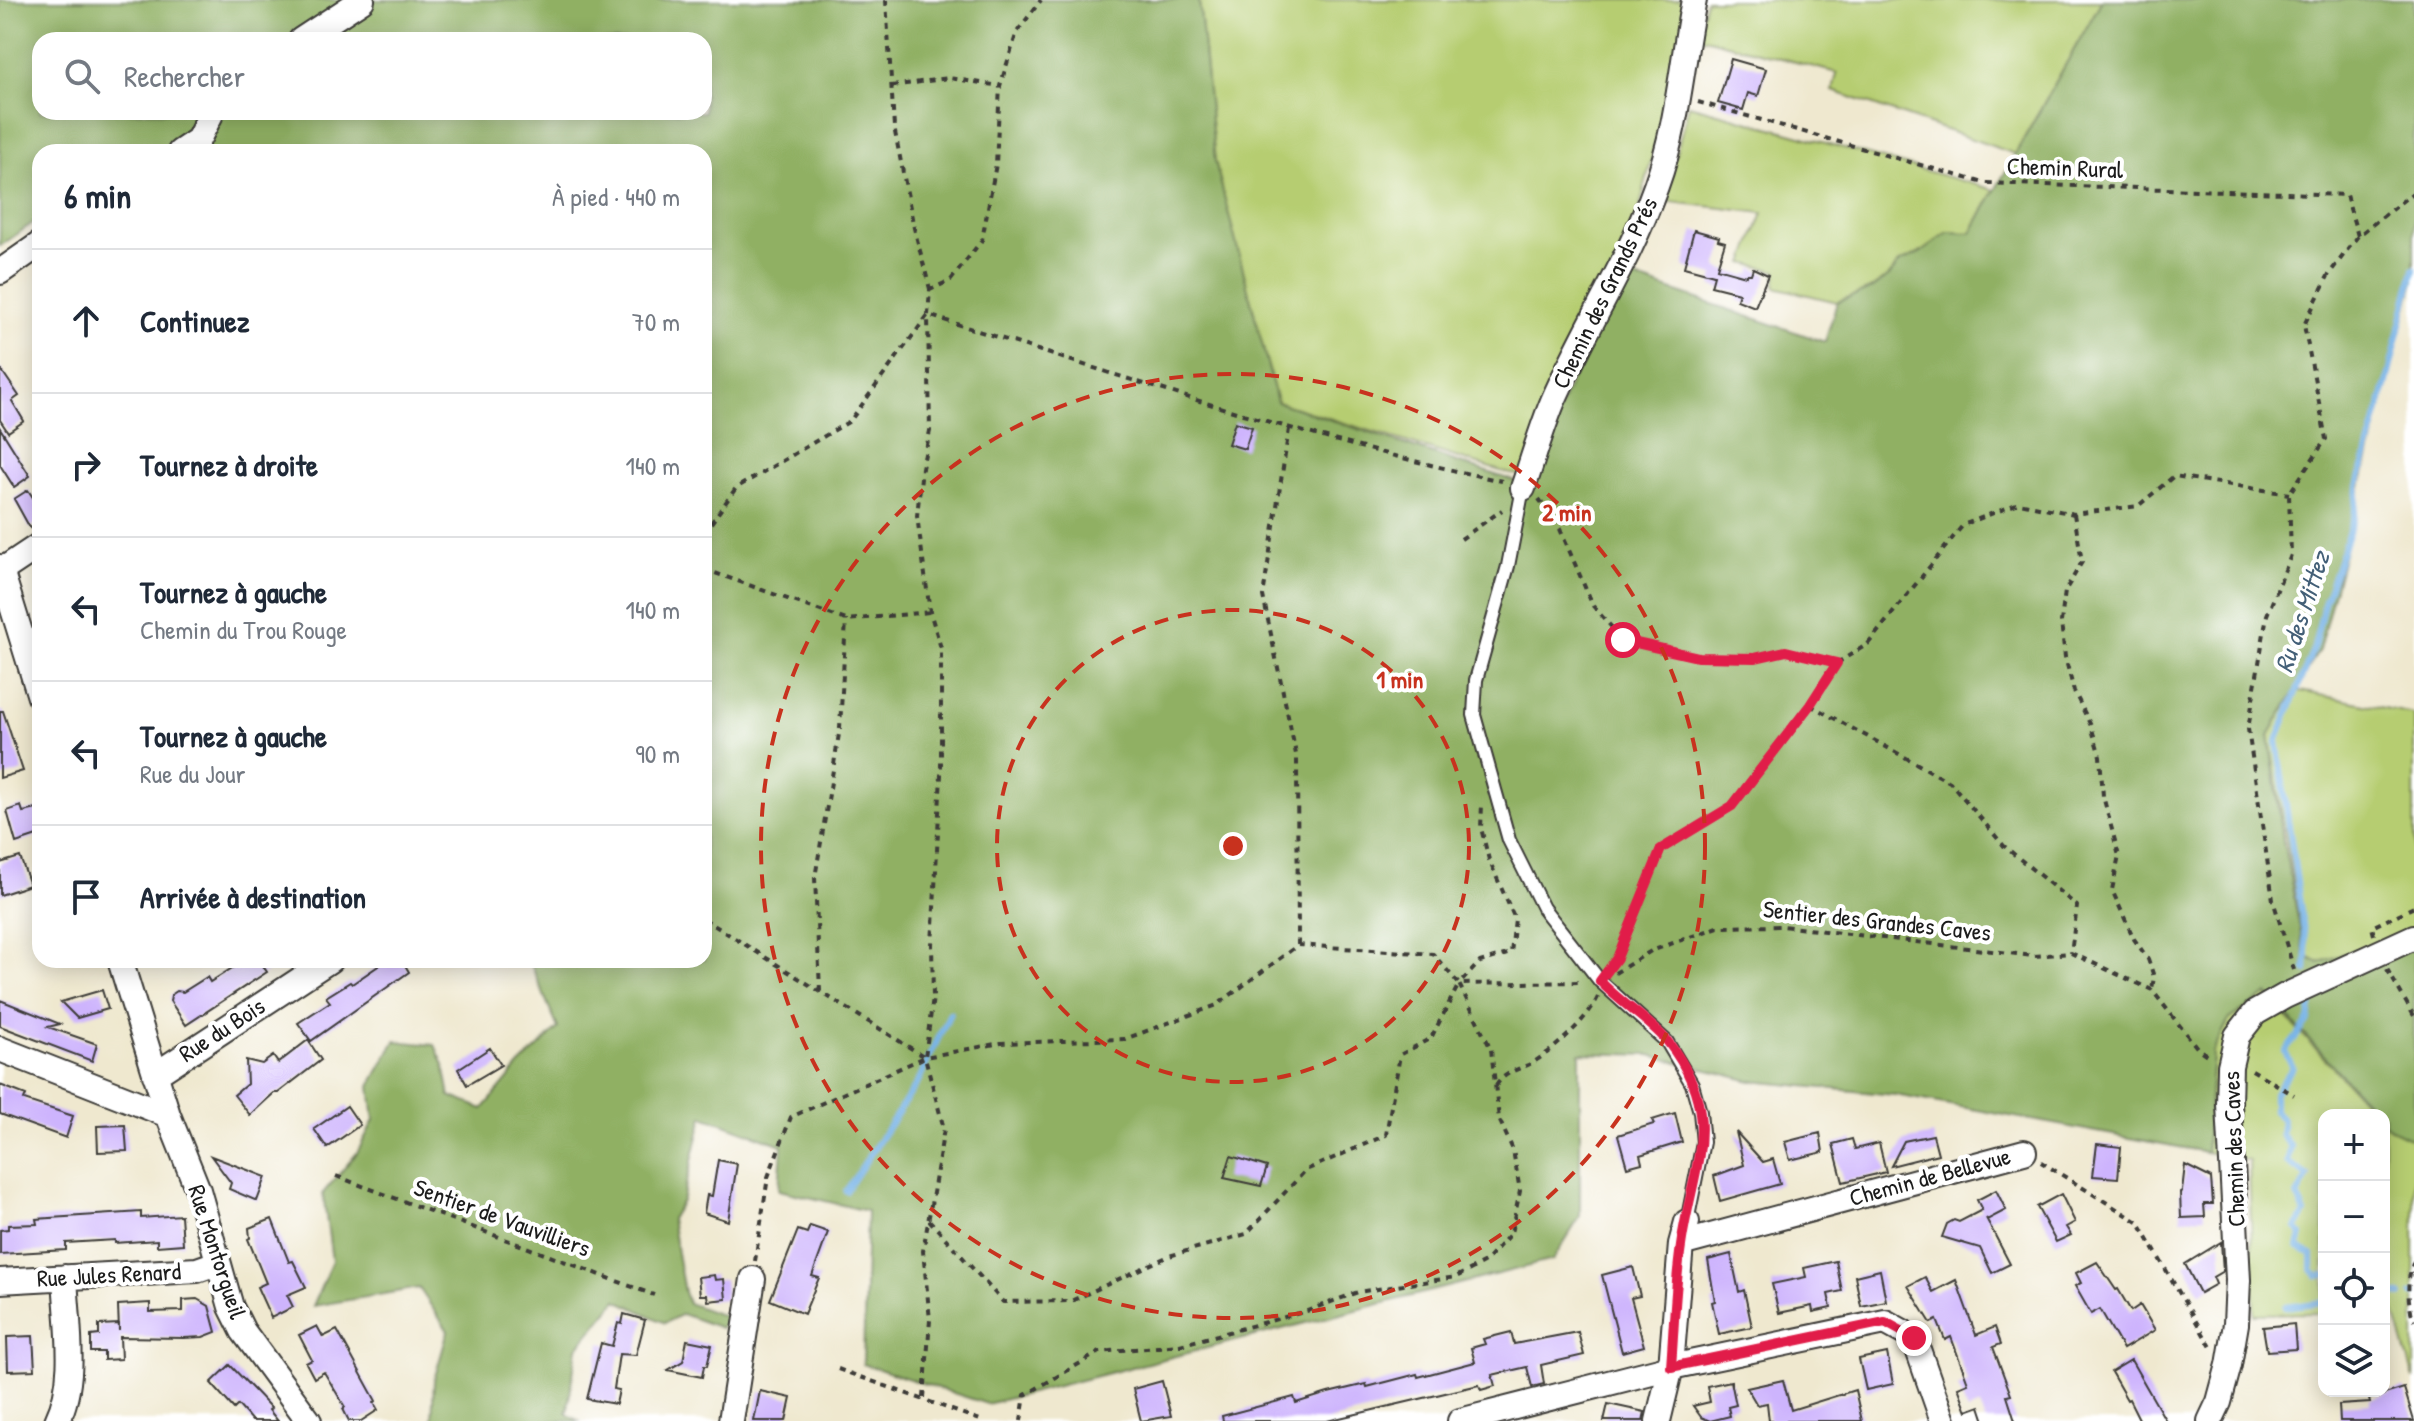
<!DOCTYPE html>
<html lang="fr">
<meta charset="utf-8">
<style>
:root{--surface:#fff;--page:#f6f6f7;--text:#1f2937;--muted:#747a83;--line:#e0e1e3}
body{margin:0;font-family:"Patrick Hand",sans-serif;background:var(--page);color:var(--text)}
.controls{position:absolute;right:24px;bottom:24px;display:grid;overflow:hidden;border-radius:16px;box-shadow:0 4px 20px #0003}
.controls button{width:72px;height:72px;display:grid;place-items:center;padding:0;border:0;border-bottom:2px solid var(--line);background:var(--surface);color:var(--text);font:40px sans-serif}
.stop{position:absolute;width:24px;height:24px;margin:-18px;border:6px solid #e11d48;border-radius:50%;background:#fff}
.stop.end{background:#e11d48;border-color:#fff;box-shadow:0 2px 8px #0008}
.list{margin:0;padding:0;list-style:none}
h2{display:flex;justify-content:space-between;align-items:center;height:104px;margin:0;padding:0 32px;font-size:34px}
h2 small{font-size:26px;font-weight:400;color:var(--muted)}
.list li{display:grid;grid-template-columns:52px 1fr auto;gap:24px;align-items:center;box-sizing:border-box;height:144px;padding:0 32px;border-top:2px solid var(--line)}
.list b{display:block;font-size:30px;white-space:nowrap}
.list p{margin:0;font-size:26px;white-space:nowrap;color:var(--muted)}
.list em{font-size:26px;font-style:normal;color:var(--muted)}
.icon{flex:none;width:44px;height:44px;fill:none;stroke:currentColor;stroke-width:2;stroke-linecap:round;stroke-linejoin:round}
.map{position:relative;flex:none;width:2414px;height:1421px;overflow:hidden}
.search{position:absolute;background:var(--surface);box-shadow:0 4px 20px #0003;left:32px;top:32px;width:680px;height:88px;display:flex;align-items:center;gap:20px;box-sizing:border-box;padding:0 28px;border-radius:24px;color:var(--muted);font-size:30px}
.panel{position:absolute;background:var(--surface);box-shadow:0 4px 20px #0003;left:32px;top:144px;width:680px;height:824px;border-radius:24px}
.map>svg:first-child{display:block}
</style>
<div class="map">
<svg width="2414" height="1421" viewBox="0 0 2414 1421">
<rect width="100%" height="100%" fill="#fff"/>
<filter id="ink" filterUnits="userSpaceOnUse"><feTurbulence type="fractalNoise" baseFrequency=".0125" numOctaves="2"/><feDisplacementMap in="SourceGraphic" scale="16" xChannelSelector="R" yChannelSelector="G"/><feConvolveMatrix kernelMatrix="1 2 1 2 8 2 1 2 1" color-interpolation-filters="sRGB"/></filter>
<filter id="wash" filterUnits="userSpaceOnUse"><feTurbulence type="fractalNoise" baseFrequency=".006" numOctaves="4" result="noise"/><feDisplacementMap in="SourceGraphic" scale="32" xChannelSelector="R" yChannelSelector="G"/><feGaussianBlur stdDeviation="1.8" result="paint"/><feColorMatrix in="noise" values="0 0 0 0 0 0 0 0 0 0 0 0 0 0 0 0 0 1.4 0 .05"/><feComposite in="paint" operator="in"/></filter>
<g filter="url(#wash)">
<rect width="100%" height="100%" fill="#efe8cf"/>
<!-- green -->
<path fill="#b6cd71" stroke="#697446" stroke-width="2" d="M1199 0H1690L1634 231 1522 475 1510 474 1277 402 1215 161Z
M1706 0H2102L2015 154 1833 91 1837 73 1697 36Z
M1689 105 1995 190 1971 233H1948L1920 253 1900 262 1889 276 1873 288 1837 302 1775 287 1777 271 1744 263 1763 213 1663 201Z
M2295 690 2414 714V930L2318 963 2305 956 2269 735Z
M2266 995 2377 1115H2324V1313L2254 1314 2249 1161 2206 1152 2213 1052 2229 1019Z
M2384 1122 2389 1128 2414 1140V1379L2394 1310H2384Z"/>
<!-- forest -->
<path fill="#90b063" stroke="#566640" stroke-width="2" fill-rule="evenodd" d="M0 0H1199L1215 161 1277 402 1526 485 1599 317 1629 276 1825 342 1837 302 1873 288 1889 276 1900 262 1920 253 1948 232 1971 233 2102 0H2414V280L2319 650 2269 735 2283 840 2305 956 2319 963 2414 930V1140L2389 1128 2384 1122V1115H2378L2268 994 2229 1019 2213 1052 2206 1152 1895 1095 1751 1081 1650 1055 1580 1053V1217L1553 1260 987 1404 863 1364 867 1211 779 1190 782 1145 703 1116 682 1201 671 1219 684 1292 688 1303 726 1317 721 1328 682 1314 665 1323 617 1300 577 1348 567 1414 579 1421H432L434 1380 448 1331 419 1288 313 1306 332 1261 323 1193 357 1153 374 1120 370 1086 395 1041 435 1045 444 1065 450 1096 483 1109 519 1066 558 1028 529 960H704V152H150L145 144 133 152H40V218L0 246ZM40 40H704V112H40Z"/>
<g fill="none" stroke-linecap="round" stroke-linejoin="round">
<!-- stream -->
<path stroke="#73b1e6" stroke-width="6" d="M2306 970 2307 953 2277 741 2314 647 2324 604 2354 517 2359 482 2387 382 2414 269
M2312 1000 2309 1020 2285 1052 2293 1067 2274 1094V1111L2283 1120 2281 1134 2291 1147 2287 1162 2308 1176 2297 1196 2305 1213 2296 1228 2301 1235 2298 1247 2312 1254V1270L2318 1276 2324 1275
M846 1191 918 1082 950 1013
M2384 1293 2401 1295
M2412 1294H2414
M2285 1307 2324 1302"/>
</g>
<g id="blocks">
<!-- building -->
<path fill="#cdb4fd" d="M1731 59 1766 69 1758 96 1748 93 1743 110 1718 103Z
M1694 230 1719 237 1718 240 1725 242 1717 268 1746 276 1747 274H1751L1753 268 1768 275 1755 307 1737 300 1739 293 1711 286 1714 275 1684 267Z
M0 368 19 396 12 401 24 421 8 432 0 420Z
M1235 422 1252 427 1245 449 1228 444Z
M0 428 30 476 14 487 0 465Z
M28 490 40 508V521L30 528 14 499Z
M0 711H3L23 771 0 778Z
M21 806 23 812 37 809 40 835 16 843 7 811Z
M20 857 30 885 0 895V863Z
M245 960H259L267 972 186 1025 170 1001 171 995 177 991 183 992 207 977 210 982Z
M387 960H402L409 972 311 1041 298 1023 330 1002 326 997 350 982 352 984Z
M102 990 108 1009 77 1018 61 1002Z
M0 1000 60 1024 48 1027 97 1044 92 1061 0 1026Z
M308 1040 321 1060 278 1093H274L250 1115 234 1095 247 1084 246 1060 262 1064 273 1056 278 1063Z
M490 1048 501 1065 467 1085 458 1069Z
M0 1085 26 1095 24 1100 73 1116 66 1138 0 1114Z
M347 1106 360 1125 327 1148 314 1129Z
M1675 1113 1682 1142 1640 1155 1642 1163 1627 1167 1618 1135 1654 1124 1652 1120Z
M125 1125 127 1151 98 1152 97 1126Z
M1736 1132 1763 1162 1773 1159 1780 1184 1720 1201 1714 1176 1744 1165Z
M1820 1133 1823 1152 1790 1160 1785 1142Z
M1933 1135 1938 1154 1891 1166 1904 1141Z
M1852 1139 1855 1149 1879 1143 1886 1172 1843 1182 1833 1144Z
M2097 1144 2121 1147 2118 1178 2093 1176Z
M211 1156 266 1177 257 1201 229 1189 231 1183Z
M1231 1156 1267 1167 1261 1186 1224 1178Z
M718 1160 737 1164 728 1221 704 1213 707 1195 712 1196Z
M2185 1165 2211 1178 2213 1204H2204L2205 1217 2181 1218 2180 1192 2182 1191Z
M1996 1190 2006 1210 1987 1220 1986 1218 2010 1264 1992 1273 1980 1248 1942 1237 1947 1224 1954 1220 1959 1222 1982 1210 1977 1200Z
M2061 1194 2075 1222 2066 1227 2071 1235 2056 1242 2037 1207Z
M141 1212V1218L181 1215 183 1244 157 1246V1240L115 1243V1240L66 1243V1250L0 1254V1230L8 1229V1225L37 1224 36 1219Z
M272 1219 289 1262 293 1261 306 1287 287 1295 293 1307 271 1318 257 1287 266 1283 248 1239 250 1238 249 1228Z
M810 1226 828 1232 812 1276 819 1278 804 1314 770 1300 798 1230 807 1233Z
M2221 1242 2223 1271 2213 1277 2216 1284 2200 1293 2185 1264Z
M1731 1254 1739 1292 1744 1290 1752 1327 1719 1334 1712 1302 1715 1301 1708 1260Z
M1836 1261 1842 1291 1828 1294 1831 1308 1813 1312 1812 1306 1779 1313 1772 1284 1806 1277 1804 1268Z
M2097 1262 2116 1290 2118 1289 2131 1311 2140 1305 2155 1330 2123 1349 2100 1309 2091 1314 2075 1286 2081 1283 2076 1273Z
M1633 1267 1640 1296 1631 1298 1644 1346 1622 1352 1602 1275Z
M1880 1270 1886 1301 1861 1306 1855 1276Z
M714 1275 715 1280 724 1279 726 1299 708 1301 707 1295H700L698 1277Z
M1925 1277 1933 1292 1956 1280 1976 1335 1995 1327 2001 1344 1993 1347 2011 1395 2007 1396 2015 1421H1985L1980 1406 1967 1411 1958 1387 1968 1383 1951 1337 1945 1340 1937 1320 1931 1323 1908 1286Z
M197 1299 209 1306 216 1332 203 1337 184 1338 120 1337 121 1359 104 1360V1352H91V1336L99 1335V1325L119 1324V1331L118 1305 150 1303V1312L183 1311V1300Z
M624 1314 645 1320 636 1355 619 1354 614 1389 619 1390 616 1404 587 1399 601 1343 612 1346 618 1323 622 1324Z
M2294 1324 2296 1349 2267 1351 2263 1327Z
M317 1326 323 1337 337 1330 376 1401 374 1403 378 1410 361 1421H349L343 1409 345 1407 324 1372 314 1378 306 1363 312 1360 299 1335Z
M1511 1332 1514 1344 1578 1332 1584 1355 1541 1365 1544 1384 1532 1387 1527 1367 1492 1375 1495 1386 1481 1390 1479 1385 1327 1421H1223L1222 1416 1294 1397 1296 1403 1328 1393 1366 1384 1367 1387 1417 1374 1418 1377 1475 1362 1471 1348 1485 1344 1483 1339Z
M33 1336 35 1370 8 1371 7 1337Z
M687 1340 712 1345 707 1366H704L702 1377 668 1370 683 1361Z
M1887 1353 1893 1384 1866 1390 1859 1359Z
M2131 1360 2166 1421H2140L2129 1399 2127 1400 2111 1372Z
M230 1365 271 1408 269 1410 278 1421H252L238 1405 234 1409 211 1383Z
M1783 1380 1791 1410 1855 1390 1862 1421H1769L1767 1403 1757 1405 1747 1388Z
M1162 1381 1171 1416 1141 1421 1133 1389Z
M1731 1381 1736 1405 1728 1407 1730 1416 1710 1421 1701 1417 1693 1406 1710 1402 1707 1386Z
M2404 1388 2414 1421H2340L2339 1405 2370 1403 2369 1399Z
M760 1391 791 1398 786 1421H754Z
M1608 1404 1645 1412 1643 1421H1604Z"/>
</g>
</g>
<g filter="url(#ink)">
<use href="#blocks" fill-opacity="0" stroke="#3c3b37" stroke-width="2"/>
<g fill="none" stroke-linecap="round" stroke-linejoin="round">
<!-- lane casing -->
<g stroke="#3c3b37" stroke-width="16">
<path id="lane" d="M1523 488 1508 566 1476 680 1474 715 1509 840 1543 908 1600 981 1667 1042 1692 1084 1700 1112 1703 1142 1687 1222"/>
</g>
<!-- street casing -->
<g stroke="#3c3b37" stroke-width="28">
<path id="street" d="M301 40 362 0
M180 152 198 140 212 112
M0 272 40 244
M1523 488C1533 459 1541 430 1553 401 1585 328 1629 261 1656 186 1678 126 1682 62 1694 0
M0 567 40 697
M1 571 40 545
M120 960 168 1115 198 1190 231 1307 243 1331 309 1421
M0 1049 168 1115
M155 1075 330 960
M1681 1244 2024 1152
M0 1281 197 1270 217 1263
M57 1421C78 1379 67 1323 65 1277
M731 1421 753 1279
M1460 1421 1671 1367 1885 1322 1914 1338 1943 1421
M1658 1421 1671 1367 1681 1244 1687 1222
M2210 1421 2219 1402 2229 1365 2236 1324 2238 1280 2229 1104 2230 1066 2237 1036 2255 1013 2285 996 2414 937"/>
</g>
<!-- path -->
<path stroke="#3c3b37" stroke-width="4" stroke-dasharray="6 6" stroke-linecap="butt" d="M886 0 894 127 914 228 930 289
M892 86 949 78 1000 86
M1698 102 1984 183 2346 195 2358 236 2414 192
M217 152 235 147 245 152
M1289 429 1263 596 1297 759 1298 945
M1539 499 1560 529 1593 606 1623 640 1698 657 1755 658 1786 651 1837 663 1868 644 1963 525 2019 503 2074 514 2138 506 2174 476 2289 494
M2074 514 2082 562 2065 591 2061 622 2065 657 2074 691 2091 726 2100 756 2103 796 2119 856 2112 890 2134 939 2148 959 2154 977 2152 989
M704 533 736 488 850 421 928 315C1118 375 1307 440 1502 481
M1461 539 1502 510
M704 569 846 620 930 612
M1810 705 1950 782 2004 846 2077 906 2071 953
M704 919 925 1057
M2374 935 2372 927 2414 907
M1610 968 1617 958 1661 849 1732 806 1810 705 1837 663
M2387 969 2414 1016
M2294 970 2273 900 2248 729 2267 615 2291 555 2289 494 2326 439 2304 325 2329 274 2358 236
M1615 973 1651 951 1718 927 1782 926 2034 956 2071 953 2152 990 2198 1049 2210 1057
M820 991 815 878 840 728 846 620
M2252 1070 2294 1095
M1496 1086C1504 1072 1518 1070 1532 1063 1553 1051 1588 1019 1598 997
M2041 1162 2138 1222 2211 1347
M336 1176 654 1295
M929 1220 1003 1302 1071 1301 1169 1256 1246 1234 1306 1170 1386 1135 1400 1055 1431 1038 1459 984
M755 1261 768 1177 791 1117 925 1057 1001 1043 1125 1039 1217 1005 1298 945 1433 954 1459 984 1580 982
M2414 1261C2406 1280 2407 1302 2414 1321
M838 1369 983 1421
M924 1398 930 1320 923 1251 944 1129 925 1057 933 997 932 945 941 775V648L930 612 917 516 922 468 930 431 928 315 930 290 951 280 982 240 996 164 1000 86 1017 32 1041 0
M1021 1421 1025 1395 1100 1352 1180 1345 1307 1311 1358 1292 1456 1277 1485 1262 1511 1233 1520 1191 1513 1150 1499 1119 1491 1049 1459 984 1480 962 1511 953 1515 919 1489 860 1481 828 1482 804"/>
<!-- lane -->
<use href="#lane" stroke="#fff" stroke-width="12"/>
<!-- street -->
<use href="#street" stroke="#fff" stroke-width="24"/>
</g>
</g>
<g fill="none" stroke-linecap="round" stroke-linejoin="round" filter="url(#ink)">
<!-- route -->
<path stroke="#e11d48" stroke-width="10" d="M1623 640 1698 657 1755 658 1786 651 1837 663 1810 705 1732 806 1661 849 1617 958 1600 981C1620 1003 1649 1019 1668 1042 1726 1116 1692 1167 1681 1246 1675 1286 1674 1327 1671 1367L1885 1322 1914 1338"/>
</g>
<!-- distance rings -->
<g fill="none" stroke="#c8321e" stroke-width="4" stroke-dasharray="14 10">
<circle cx="1233" cy="846" r="236"/>
<circle cx="1233" cy="846" r="472"/>
</g>
<g text-anchor="middle" stroke-width="8" stroke-linejoin="round" paint-order="stroke">
<!-- street labels -->
<g font-size="24" fill="#1c1c1c" stroke="#fff">
<text transform="translate(2065 168) rotate(2)" y="8">Chemin Rural</text>
<text transform="translate(1605 293) rotate(-64)" y="8">Chemin des Grands Prés</text>
<text transform="translate(1877 921) rotate(6)" y="8">Sentier des Grandes Caves</text>
<text transform="translate(222 1030) rotate(-33)" y="8">Rue du Bois</text>
<text transform="translate(2234 1149) rotate(-92)" y="8">Chemin des Caves</text>
<text transform="translate(1930 1177) rotate(-15)" y="8">Chemin de Bellevue</text>
<text transform="translate(502 1218) rotate(20)" y="8">Sentier de Vauvilliers</text>
<text transform="translate(217 1252) rotate(72)" y="8">Rue Montorgueil</text>
<text transform="translate(109 1275) rotate(-3)" y="8">Rue Jules Renard</text>
</g>
<!-- water labels -->
<g font-size="26" font-style="italic" fill="#435f77" stroke="#fff">
<text transform="translate(2302 612) rotate(-72)" y="9">Ru des Mittez</text>
</g>
</g>
<circle cx="1233" cy="846" r="12" fill="#c8321e" stroke="#fff" stroke-width="4"/>
<g font-size="24" text-anchor="middle" font-weight="bold" fill="#c8321e" stroke="#fff" stroke-width="8" stroke-linejoin="round" paint-order="stroke">
<text x="1567" y="521">2 min</text>
<text x="1400" y="688">1 min</text>
</g>
</svg>
<div class="controls">
<button>+</button>
<button>−</button>
<button><svg class="icon" aria-label="locate" viewBox="0 0 24 24"><circle cx="12" cy="12" r="6"/><path d="M12 2v4M12 18v4M2 12h4M18 12h4"/></svg></button>
<button><svg class="icon" aria-label="layers" viewBox="0 0 24 24"><path d="M12 4l9 5-9 5-9-5zM3 14l9 5 9-5"/></svg></button>
</div>
<div class="stop" style="left:1623px;top:640px"></div>
<div class="stop end" style="left:1914px;top:1338px"></div>
<div class="search"><svg class="icon" aria-label="search" viewBox="0 0 24 24"><circle cx="10" cy="10" r="6"/><path d="M15 15l6 6"/></svg>Rechercher</div>
<section class="panel">
<h2>6 min<small>À pied · 440 m</small></h2>
<ul class="list">
<li><svg class="icon" aria-label="ahead" viewBox="0 0 24 24"><path d="M12 20V5M6 11l6-6 6 6"/></svg><div><b>Continuez</b></div><em>70 m</em></li>
<li><svg class="icon" aria-label="right" viewBox="0 0 24 24"><path d="M7 20v-9h11M14 6l5 5-5 5"/></svg><div><b>Tournez à droite</b></div><em>140 m</em></li>
<li><svg class="icon" aria-label="left" viewBox="0 0 24 24"><path d="M17 20v-9H6M10 6l-5 5 5 5"/></svg><div><b>Tournez à gauche</b><p>Chemin du Trou Rouge</p></div><em>140 m</em></li>
<li><svg class="icon" aria-label="left" viewBox="0 0 24 24"><path d="M17 20v-9H6M10 6l-5 5 5 5"/></svg><div><b>Tournez à gauche</b><p>Rue du Jour</p></div><em>90 m</em></li>
<li><svg class="icon" aria-label="arrive" viewBox="0 0 24 24"><path d="M6 21V4h12l-3 4 3 4H6"/></svg><div><b>Arrivée à destination</b></div></li>
</ul>
</section>
</div>
